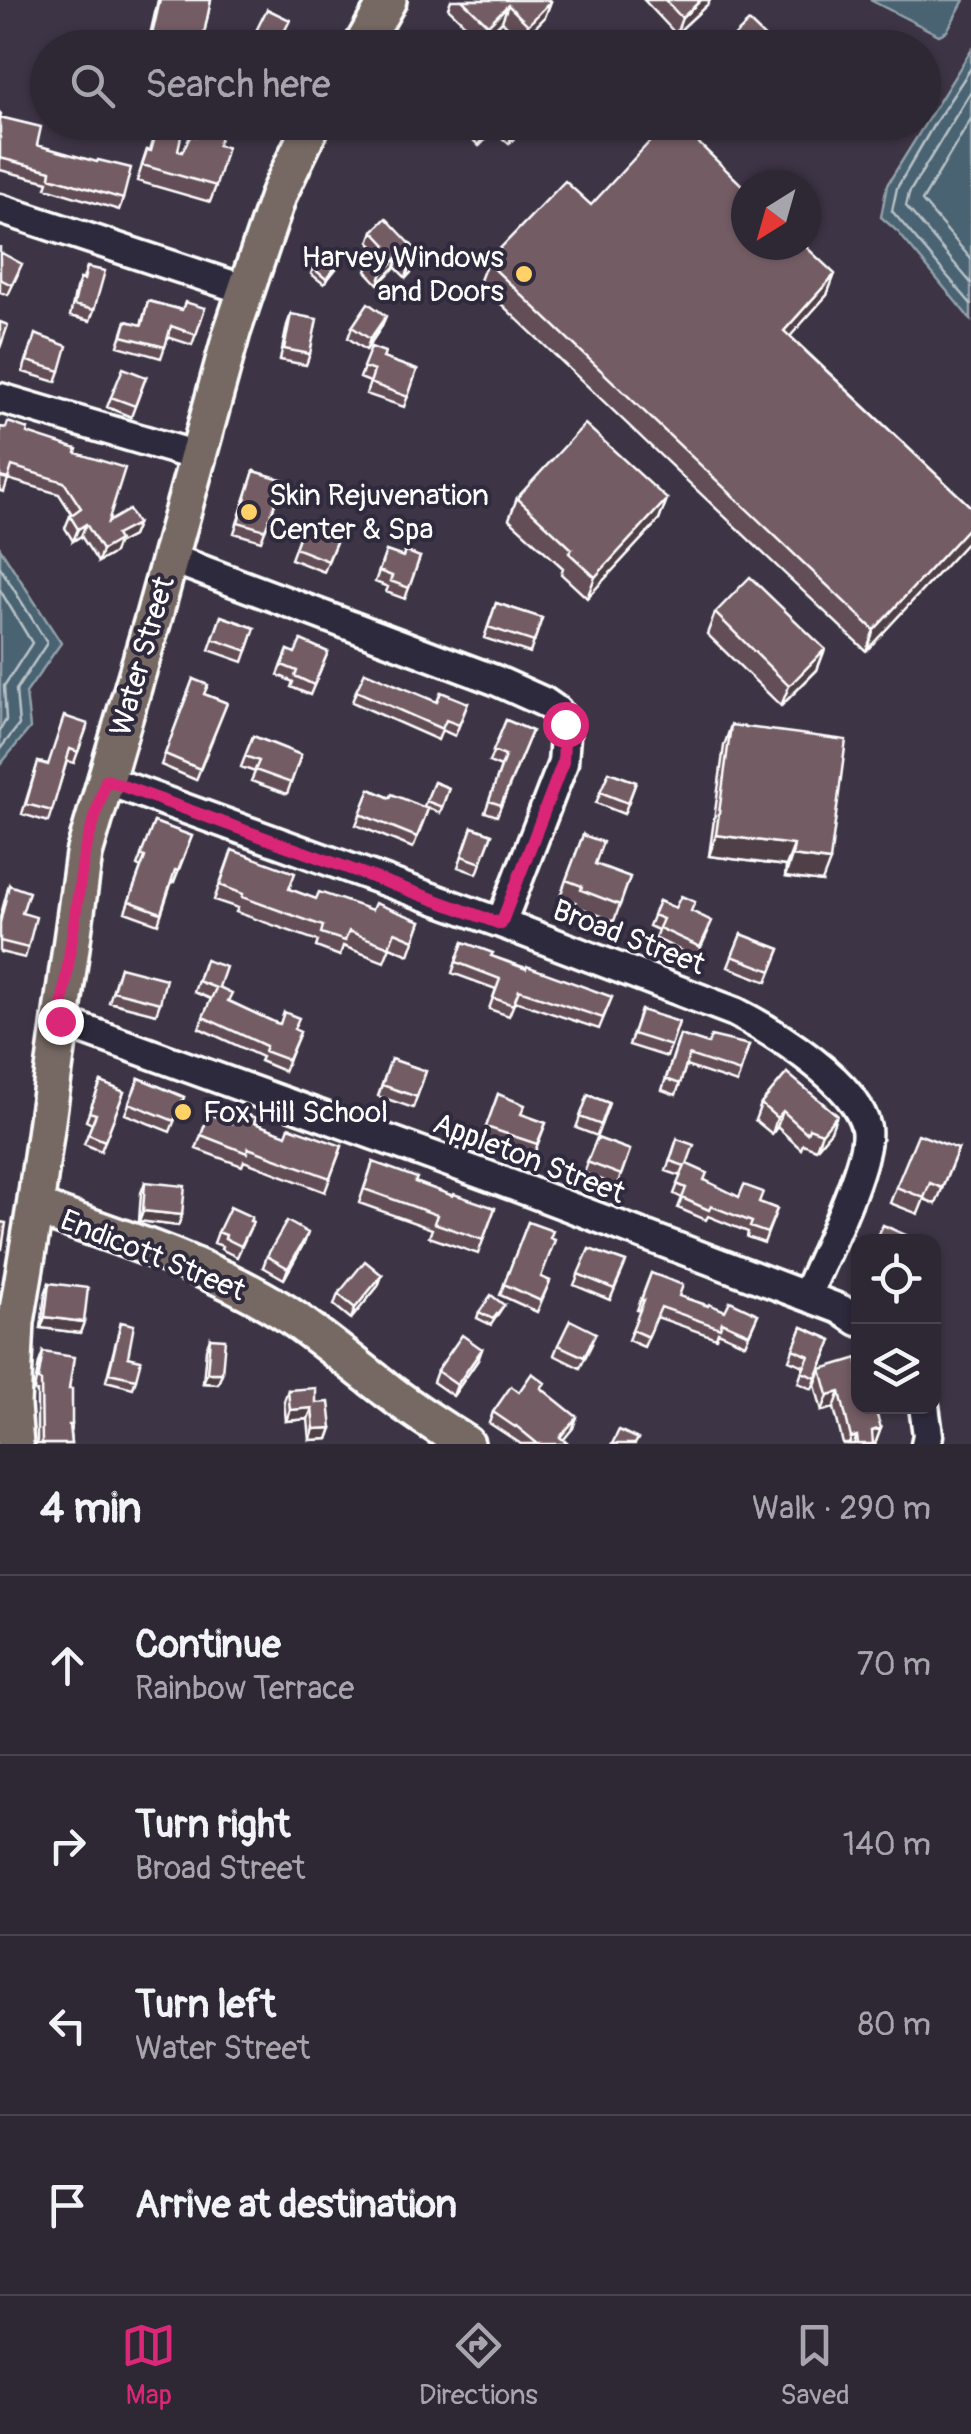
<!DOCTYPE html>
<meta charset="utf-8">
<style>
:root{--surface:#2e2734;--page:#3a3340;--text:#f1f3f6;--muted:#a7a5ac;--line:#49444f;--accent:#db2777}
body{margin:0;font-family:Pangolin,sans-serif;background:var(--page);color:var(--text)}
.controls{position:absolute;right:30px;bottom:30px;display:grid;overflow:hidden;border-radius:20px;box-shadow:0 2px 8px #0004}
.controls button{width:90px;height:90px;display:grid;place-items:center;padding:0;border:0;border-bottom:2px solid var(--line);background:var(--surface);color:var(--text);font:50px sans-serif}
.compass{position:absolute;left:731px;top:170px;width:90px;height:90px;border-radius:50%;background:var(--surface);box-shadow:0 2px 8px #0004;rotate:217deg}
.stop{position:absolute;width:30px;height:30px;margin:-22px;border:8px solid #db2777;border-radius:50%;background:#fff}
.stop.end{background:#db2777;border-color:#fff;box-shadow:0 2px 10px #0008}
.list{margin:0;padding:0;list-style:none}
h2{display:flex;justify-content:space-between;align-items:center;height:130px;margin:0;padding:0 40px;font-size:42px}
h2 small{font-size:32px;font-weight:400;color:var(--muted)}
.list li{display:grid;grid-template-columns:65px 1fr auto;gap:30px;align-items:center;box-sizing:border-box;height:180px;padding:0 40px;border-top:2px solid var(--line)}
.list b{display:block;font-size:38px;white-space:nowrap}
.list p{margin:0;font-size:32px;white-space:nowrap;color:var(--muted)}
.list em{font-size:32px;font-style:normal;color:var(--muted)}
.icon{flex:none;width:55px;height:55px;fill:none;stroke:currentColor;stroke-width:2;stroke-linecap:round;stroke-linejoin:round}
.map{position:relative;flex:none;width:971px;height:1444px;overflow:hidden}
.search{position:absolute;background:var(--surface);box-shadow:0 2px 8px #0004;left:30px;right:30px;top:30px;height:110px;display:flex;align-items:center;gap:25px;box-sizing:border-box;padding:0 35px;border-radius:55px;color:var(--muted);font-size:38px}
.sheet{height:850px;background:var(--surface)}
nav{display:flex;justify-content:space-around;align-items:center;box-sizing:border-box;height:140px;border-top:2px solid var(--line);background:var(--surface);font-size:28px;color:var(--muted)}
nav a{display:grid;justify-items:center;gap:5px}
nav .on{color:var(--accent)}
.map>svg:first-child{display:block}
</style>
<div class="map">
<svg width="971" height="1444" viewBox="0 0 971 1444">
<rect width="100%" height="100%" fill="#3d3445"/>
<filter id="ink" filterUnits="userSpaceOnUse"><feTurbulence type="fractalNoise" baseFrequency=".01" numOctaves="2"/><feDisplacementMap in="SourceGraphic" scale="20" xChannelSelector="R" yChannelSelector="G"/><feConvolveMatrix kernelMatrix="1 2 1 2 8 2 1 2 1" color-interpolation-filters="sRGB"/></filter>
<g filter="url(#ink)">
<!-- water -->
<path fill="#4a6372" stroke="#92a1aa" stroke-width="2.5" d="M870 0H964L947 31 939 35Z
M971 50V320L898 232 881 217 887 185Z
M0 548 61 643 26 693 30 728 0 765Z"/>
<g fill="none" stroke-linecap="round" stroke-linejoin="round">
<!-- shore -->
<path stroke="#b7c1c7" stroke-width="2.5" d="M971 68 933 126 897 188 892 211 971 304
M971 91 909 193 906 206 971 283
M971 119 922 201 971 259
M0 567 47 643 16 690 19 725 0 749
M0 590 32 643 4 686 6 720 0 730"/>
<!-- minor casing -->
<g stroke="#fff" stroke-width="35">
<path id="minor" d="M0 209 246 290
M0 398 197 456
M170 558 495 680 544 702 557 711 565 724V736L563 763 501 923
M106 780 501 923 735 1012C774 1032 857 1083 866 1128 872 1159 820 1263 806 1296
M60 1021 488 1176 840 1309 858 1321
M924 1406 928 1435 926 1444"/>
</g>
<!-- major casing -->
<g stroke="#fff" stroke-width="42">
<path id="major" d="M361 48 388 0
M35 1207C120 1238 208 1264 284 1312 319 1335 350 1362 383 1387 409 1408 438 1426 466 1444
M15 1444 12 1405 16 1322 35 1207 84 854 154 616 232 332 279 193 313 122"/>
</g>
<!-- minor -->
<use href="#minor" stroke="#2f2a3d" stroke-width="28"/>
<!-- major -->
<use href="#major" stroke="#766964" stroke-width="35"/>
</g>
<!-- wall -->
<path fill="#634e56" stroke="#fff" stroke-width="2.5" d="M158 0H211L201 48H147Z
M451 0H550L551 1 545 17 522 41 502 21 482 41 448 8Z
M644 0H710L708 4 676 34Z
M0 113V117L37 145 123 199 119 210 46 188 48 182 0 170Z
M199 122 218 145 216 186 210 202 137 181 147 150 150 151 158 126 178 150 182 152 195 136Z
M455 122H528L509 144 494 131 479 146Z
M591 205 827 295 790 336 971 507V538L866 651 479 283 487 262Z
M373 231 417 266 406 278 395 267 378 284 366 271 370 261 379 252 369 242Z
M0 246V252L18 274 8 295 0 292Z
M341 260 339 265 324 284 311 274 313 268Z
M87 267 94 310 90 321 70 316 76 289 80 279H83Z
M148 301 182 310 205 308 192 345 168 337 161 358 118 346 126 321 141 325Z
M291 314 310 354 306 365 280 360 287 325Z
M382 326 366 350 348 338 352 327Z
M31 344 60 371 56 382 23 372Z
M371 347 383 358 417 370 404 407 366 394 370 382 360 378Z
M146 377 131 417 107 407 111 397Z
M0 427 27 433 76 453 108 522 137 524 132 536 117 544 114 553 98 562 81 536 73 541 65 528 70 516 72 514 59 494 8 479 4 492 0 491Z
M254 471 284 480 261 541 234 533Z
M517 498 667 499 659 520 587 598 561 574 563 568 509 519Z
M304 524 338 537 324 572 291 559Z
M386 551 403 557H420L405 599 386 592 388 587 375 582Z
M496 603 542 618 530 653 484 638Z
M715 613 825 649 817 670 781 706 707 634Z
M221 616 255 628 243 662 209 650Z
M288 650 295 653 328 652 310 695 291 687 293 682 278 675Z
M193 679 204 694 227 703 196 780 161 765Z
M356 691 437 702 468 703 455 736 442 730 438 740 352 702Z
M506 720 532 731 497 816 485 812 501 767 489 762Z
M88 724 74 763 67 761 48 822 22 814 38 762 48 764Z
M731 725 822 882 785 877 786 866 709 856 724 746Z
M253 736 301 755 287 794 251 781 255 772 241 767Z
M609 772 636 782 624 814 596 803Z
M434 782 449 788 440 813 424 806Z
M370 789 390 798 428 809 413 848 356 825Z
M154 822 192 836 174 882 172 881 158 924 125 912 141 868 137 866Z
M472 827 492 834 477 874 458 867Z
M583 835 595 864 630 877 614 921 575 906 576 902 560 896Z
M232 850 289 889 316 899 421 921 409 955 390 947 384 962 343 946 340 956 316 947 318 941 236 912 238 908 214 900Z
M9 885 22 913 28 948 25 958 0 952V918Z
M659 901 675 908 691 911 708 932 696 958 655 938 658 930 649 926Z
M741 934 780 949 767 982 728 967Z
M463 942 491 956 612 997 599 1029 515 1001 509 1016 489 1009 496 989 452 973Z
M205 960 219 987 229 1001 276 1023 300 1032 284 1071 260 1061 262 1057 199 1028 211 999 194 992Z
M120 967 160 1003 156 1014 109 1002Z
M641 1010 679 1022 667 1057 629 1045Z
M680 1035 708 1044 749 1045 737 1083 686 1066 676 1095 662 1090Z
M391 1059 426 1071 413 1108 378 1096Z
M787 1073 831 1131 816 1149 803 1144 801 1149 777 1127 772 1134 755 1120 761 1104Z
M139 1078 184 1097 170 1132 125 1114Z
M101 1082 124 1092 101 1151 84 1144 92 1124 86 1121Z
M498 1094 521 1114 546 1123 534 1154 483 1136Z
M588 1095 609 1103 597 1136 576 1128Z
M209 1114 231 1123H254L286 1135 342 1146 325 1192 244 1161 242 1166 196 1149Z
M597 1138 630 1150 617 1186 584 1173Z
M677 1139 687 1164 705 1180 739 1197 759 1202 777 1209 764 1243 747 1237 748 1232 708 1216 706 1220 678 1208 682 1198 674 1194 681 1176 666 1171Z
M958 1149 936 1204 924 1199 918 1214 890 1203 896 1187Z
M373 1162 415 1182 453 1196 495 1208 478 1254 429 1237 432 1229 359 1203Z
M145 1182 182 1215 178 1226 139 1221 141 1193Z
M250 1221 253 1222 237 1257 221 1249 222 1246 214 1243 218 1232Z
M528 1222 550 1238 541 1277 550 1281 537 1312 500 1295Z
M304 1243 284 1279 263 1267 267 1256Z
M589 1249 626 1262 610 1300 574 1285Z
M651 1273 679 1296 725 1311 758 1314 745 1344 718 1332 716 1338 657 1317 644 1347 628 1340 640 1311 637 1310Z
M382 1275 378 1286 351 1319 334 1305 338 1294Z
M49 1283 84 1322 80 1333 41 1328 45 1294Z
M504 1305 491 1325 477 1318 479 1312Z
M121 1322 128 1357 136 1379 133 1388 106 1381Z
M802 1327 832 1340 812 1389 798 1383 804 1366 789 1360Z
M210 1338 222 1373 218 1384 203 1383 206 1349Z
M592 1344 580 1368 554 1355 558 1345Z
M482 1349 478 1360 453 1396 433 1382 437 1371Z
M43 1352 69 1389 72 1425 70 1433 71 1444H37V1392L34 1391 39 1363Z
M821 1369 881 1428 875 1444H843L834 1408 822 1411 815 1385Z
M543 1389 573 1428 563 1440 568 1444H521L489 1423 493 1412 519 1392Z
M288 1390 316 1403 332 1428 328 1439 310 1440 308 1419 286 1421 284 1401Z"/>
<!-- shaded-wall -->
<path fill="#504046" stroke="#fff" stroke-width="2.5" d="M701 0H710L708 4 676 34 682 18Z
M551 1 545 17 522 41 528 25Z
M508 5 502 21 482 41 488 25Z
M492 122H497L494 131 479 146 485 130Z
M520 122H528L509 144 514 128Z
M421 255 417 266 406 278 409 267Z
M399 256 395 267 378 284 382 273Z
M835 274 827 295 777 351 784 331Z
M386 316 382 326 366 350 370 339Z
M667 499 659 520 587 598 595 577Z
M86 524 81 536 73 541 78 529Z
M137 524 132 536 117 544 114 553 98 562 102 550 116 535Z
M971 525V538L866 651 874 630Z
M825 649 817 670 781 706 789 686Z
M716 835 794 845 786 866 709 856Z
M792 856 830 861 822 882 785 877Z
M783 1111 777 1127 772 1134 777 1118Z
M837 1115 831 1131 816 1149 822 1133Z
M143 1211 182 1215 178 1226 139 1221Z
M308 1233 304 1243 284 1279 288 1268Z
M382 1275 378 1286 351 1319 355 1308Z
M45 1317 84 1322 80 1333 41 1328Z
M482 1349 478 1360 453 1396 457 1385Z
M207 1373H222L218 1384 203 1383Z
M840 1392 834 1408 822 1411 828 1395Z
M312 1408 308 1419 286 1421 290 1410Z
M577 1417 573 1428 560 1444V1437Z
M332 1428 328 1439 310 1440 314 1429Z
M881 1428 875 1444H867L872 1431Z
M857 1436 854 1444H849L851 1438Z"/>
<!-- building -->
<path fill="#735b64" stroke="#fff" stroke-width="2.5" d="M160 0H211L201 48H149Z
M462 0H550L551 1 528 25 508 5 488 25Z
M665 0H701L682 18Z
M267 9 290 20 276 48H234L240 36 251 41Z
M749 22 776 48H722Z
M0 113 1 114 0 117 41 127 37 145 97 162 98 160 131 168 123 199 50 177 51 171 0 158Z
M199 122 223 128 218 145 227 147 216 186 142 165 147 150 151 151 158 126 182 132 178 150 182 152 191 135 196 136Z
M477 122H492L485 130Z
M508 122H520L514 128Z
M668 122H677L746 189V245H804L835 274 784 331 971 507V525L874 630 487 262 565 181 591 205Z
M386 218 421 255 409 267 399 256 382 273 370 261 386 245 373 231Z
M328 249 341 260 326 279 313 268Z
M0 252 22 264 12 285 0 279Z
M87 267 105 271 94 310 74 305 80 279 84 280Z
M148 301 182 310 185 302 205 308 196 335 171 326 165 347 122 336 126 321 142 325Z
M368 303 386 316 370 339 352 327Z
M291 314 317 319 310 354 284 349Z
M0 322 8 325 0 348Z
M35 334 67 346 60 371 27 361Z
M371 347 385 352 383 358 417 370 408 397 370 383 374 371 363 367Z
M123 368 146 377 135 406 111 397Z
M8 422 28 429 27 433 77 449 76 453 125 468 108 522 129 510 137 524 116 535 119 540 102 550 86 524 78 529 70 516 81 508 64 482 12 466 8 479 0 477V427L6 428Z
M585 424 667 499 595 577 569 553 572 549 517 498Z
M254 471 284 480 265 530 238 522Z
M304 524 338 537 328 561 295 548Z
M386 551 403 557 405 551 420 557 409 588 390 581 392 576 379 571Z
M750 577 825 649 789 686 715 613Z
M496 603 542 618 534 642 488 627Z
M221 616 255 628 247 651 213 639Z
M301 640 328 652 314 685 295 676 297 671 282 665 288 650 295 653Z
M365 672 437 702 441 692 468 703 459 725 446 720 442 729 356 691Z
M193 679 208 685 204 694 227 703 200 769 165 754Z
M64 716 88 724 78 752 70 749 52 811 26 804 38 762 48 765Z
M506 720 532 731 501 805 489 801 505 756 493 751Z
M731 725 846 740 830 861 792 856 794 845 716 835Z
M253 736 301 755 291 783 255 770 259 761 245 756Z
M609 772 636 782 628 803 600 792Z
M434 782 449 788 442 807 426 801Z
M370 789 390 798 392 794 428 809 417 837 360 814Z
M154 822 192 836 178 871 175 870 161 913 129 901 145 857 141 855Z
M472 827 492 834 481 863 462 856Z
M583 835 603 842 595 864 630 877 620 905 581 890 582 886 566 880Z
M232 850 295 873 289 889 316 899 319 892 372 910 375 903 421 921 414 940 395 932 389 947 349 931 345 941 321 933 323 926 242 897 243 894 220 885Z
M9 885 29 892 22 913 36 917 28 948 0 941V923Z
M681 896 695 902 691 911 712 921 700 947 659 928 663 919 653 915 659 901 675 908Z
M741 934 780 949 771 971 732 956Z
M463 942 493 953 491 956 526 969 527 966 612 997 603 1018 519 990 513 1005 493 998 500 979 456 962Z
M205 960 226 967 219 987 232 993 228 1001 276 1023 280 1024 284 1012 299 1018 294 1029 300 1032 288 1060 264 1051 266 1046 203 1017 216 988 198 981Z
M120 967 166 979 160 1003 113 991Z
M641 1010 679 1022 671 1046 633 1034Z
M680 1035 708 1044 711 1036 749 1045 740 1072 689 1055 680 1084 666 1079Z
M391 1059 426 1071 417 1097 382 1085Z
M787 1073 837 1115 822 1133 809 1128 807 1133 783 1111 777 1118 761 1104Z
M139 1078 184 1097 174 1121 129 1103Z
M101 1082 124 1092 105 1141 88 1134 96 1114 89 1112Z
M498 1094 525 1105 521 1114 546 1123 537 1144 486 1127Z
M588 1095 609 1103 601 1125 580 1117Z
M236 1111 256 1118 254 1123 286 1135 289 1127 342 1146 330 1178 248 1148 247 1153 201 1135 209 1114 231 1123Z
M918 1134 958 1149 942 1188 930 1183 924 1198 896 1187Z
M597 1138 630 1150 621 1175 587 1162Z
M677 1139 694 1145 687 1164 707 1173 704 1180 739 1197 744 1185 763 1192 759 1202 777 1209 767 1233 750 1227 752 1222 711 1206 709 1210 682 1198 686 1188 677 1184 685 1166 670 1161Z
M373 1162 417 1178 415 1182 453 1196 454 1194 495 1208 483 1240 434 1223 437 1215 364 1189Z
M145 1182 185 1186 182 1215 143 1211Z
M230 1207 252 1217 250 1221 253 1222 241 1246 225 1238 226 1235 218 1232Z
M287 1221 308 1233 288 1268 267 1256Z
M0 1222 6 1223 2 1249H0Z
M528 1222 553 1231 550 1238 555 1240 541 1277 550 1281 541 1301 504 1284Z
M883 1225 910 1237 908 1242H875Z
M589 1249 626 1262 614 1289 578 1274Z
M365 1261 382 1275 355 1308 338 1294Z
M651 1273 683 1285 679 1296 708 1306 709 1304 725 1311 730 1301 758 1314 749 1334 722 1322 720 1328 661 1307 648 1337 632 1330 644 1300H641Z
M49 1283 88 1288 84 1322 45 1317Z
M491 1295 504 1305 493 1319 479 1312Z
M570 1320 596 1333 584 1357 558 1345Z
M121 1322 134 1325 128 1357 141 1360 136 1379 109 1373Z
M802 1327 832 1340 816 1378 802 1372 809 1356 793 1349Z
M462 1335 482 1349 457 1385 437 1371Z
M210 1338 225 1339 222 1373H207Z
M43 1352 74 1357 69 1389H72V1425H69L71 1444H42L41 1381 38 1380Z
M858 1358V1406H874L881 1428 872 1431 873 1444H858L857 1436 851 1438 840 1392 828 1395 821 1369Z
M532 1373 545 1383 541 1388 577 1417 560 1437 568 1444H538L516 1426 515 1427 493 1412 511 1386 519 1392Z
M316 1388V1403L329 1402 332 1428 314 1429 312 1408 290 1410 288 1390Z
M619 1430 638 1439 635 1444H612Z"/>
</g>
<g fill="none" stroke-linecap="round" stroke-linejoin="round" filter="url(#ink)">
<!-- route -->
<path stroke="#db2777" stroke-width="12" d="M60 1021 84 854 106 780 501 924 563 762 565 724"/>
</g>
<!-- markers -->
<g fill="#ffd166" stroke="#2f2a3d" stroke-width="4">
<circle cx="524" cy="274" r="10"/>
<circle cx="249" cy="512" r="10"/>
<circle cx="183" cy="1112" r="10"/>
</g>
<g text-anchor="middle" stroke-width="8" stroke-linejoin="round" paint-order="stroke">
<!-- poi labels -->
<g font-size="30" fill="#fff" stroke="#2f2a3d" text-anchor="start">
<text x="504" y="267" text-anchor="end">Harvey Windows<tspan x="504" dy="34">and Doors</tspan></text>
<text x="269" y="505">Skin Rejuvenation<tspan x="269" dy="34">Center &amp; Spa</tspan></text>
<text x="203" y="1122">Fox Hill School</text>
</g>
<!-- street labels -->
<g font-size="30" fill="#fff" stroke="#2f2a3d">
<text transform="translate(142 656) rotate(-74)" y="10">Water Street</text>
<text transform="translate(629 937) rotate(21)" y="10">Broad Street</text>
<text transform="translate(529 1158) rotate(21)" y="10">Appleton Street</text>
<text transform="translate(153 1255) rotate(22)" y="10">Endicott Street</text>
</g>
</g>
</svg>
<div class="controls">
<button><svg class="icon" aria-label="locate" viewBox="0 0 24 24"><circle cx="12" cy="12" r="6"/><path d="M12 2v4M12 18v4M2 12h4M18 12h4"/></svg></button>
<button><svg class="icon" aria-label="layers" viewBox="0 0 24 24"><path d="M12 4l9 5-9 5-9-5zM3 14l9 5 9-5"/></svg></button>
</div>
<svg class="compass" viewBox="-18 -18 36 36"><path d="M0-13l5 13h-10z" fill="#e53935"/><path d="M0 13l5-13h-10z" fill="#a7a5ac"/></svg>
<div class="stop" style="left:565px;top:724px"></div>
<div class="stop end" style="left:60px;top:1021px"></div>
<div class="search"><svg class="icon" aria-label="search" viewBox="0 0 24 24"><circle cx="10" cy="10" r="6"/><path d="M15 15l6 6"/></svg>Search here</div>
</div>
<section class="sheet">
<h2>4 min<small>Walk · 290 m</small></h2>
<ul class="list">
<li><svg class="icon" aria-label="ahead" viewBox="0 0 24 24"><path d="M12 20V5M6 11l6-6 6 6"/></svg><div><b>Continue</b><p>Rainbow Terrace</p></div><em>70 m</em></li>
<li><svg class="icon" aria-label="right" viewBox="0 0 24 24"><path d="M7 20v-9h11M14 6l5 5-5 5"/></svg><div><b>Turn right</b><p>Broad Street</p></div><em>140 m</em></li>
<li><svg class="icon" aria-label="left" viewBox="0 0 24 24"><path d="M17 20v-9H6M10 6l-5 5 5 5"/></svg><div><b>Turn left</b><p>Water Street</p></div><em>80 m</em></li>
<li><svg class="icon" aria-label="arrive" viewBox="0 0 24 24"><path d="M6 21V4h12l-3 4 3 4H6"/></svg><div><b>Arrive at destination</b></div></li>
</ul>
</section>
<nav>
<a class="on"><svg class="icon" aria-label="map" viewBox="0 0 24 24"><path d="M3 6l6-2 6 2 6-2v14l-6 2-6-2-6 2zM9 4v14M15 6v14"/></svg>Map</a>
<a><svg class="icon" aria-label="directions" viewBox="0 0 24 24"><path d="M12 3l9 9-9 9-9-9zM9 14v-3h6M13 9l2 2-2 2"/></svg>Directions</a>
<a><svg class="icon" aria-label="saved" viewBox="0 0 24 24"><path d="M7 4h10v16l-5-4-5 4z"/></svg>Saved</a>
</nav>
